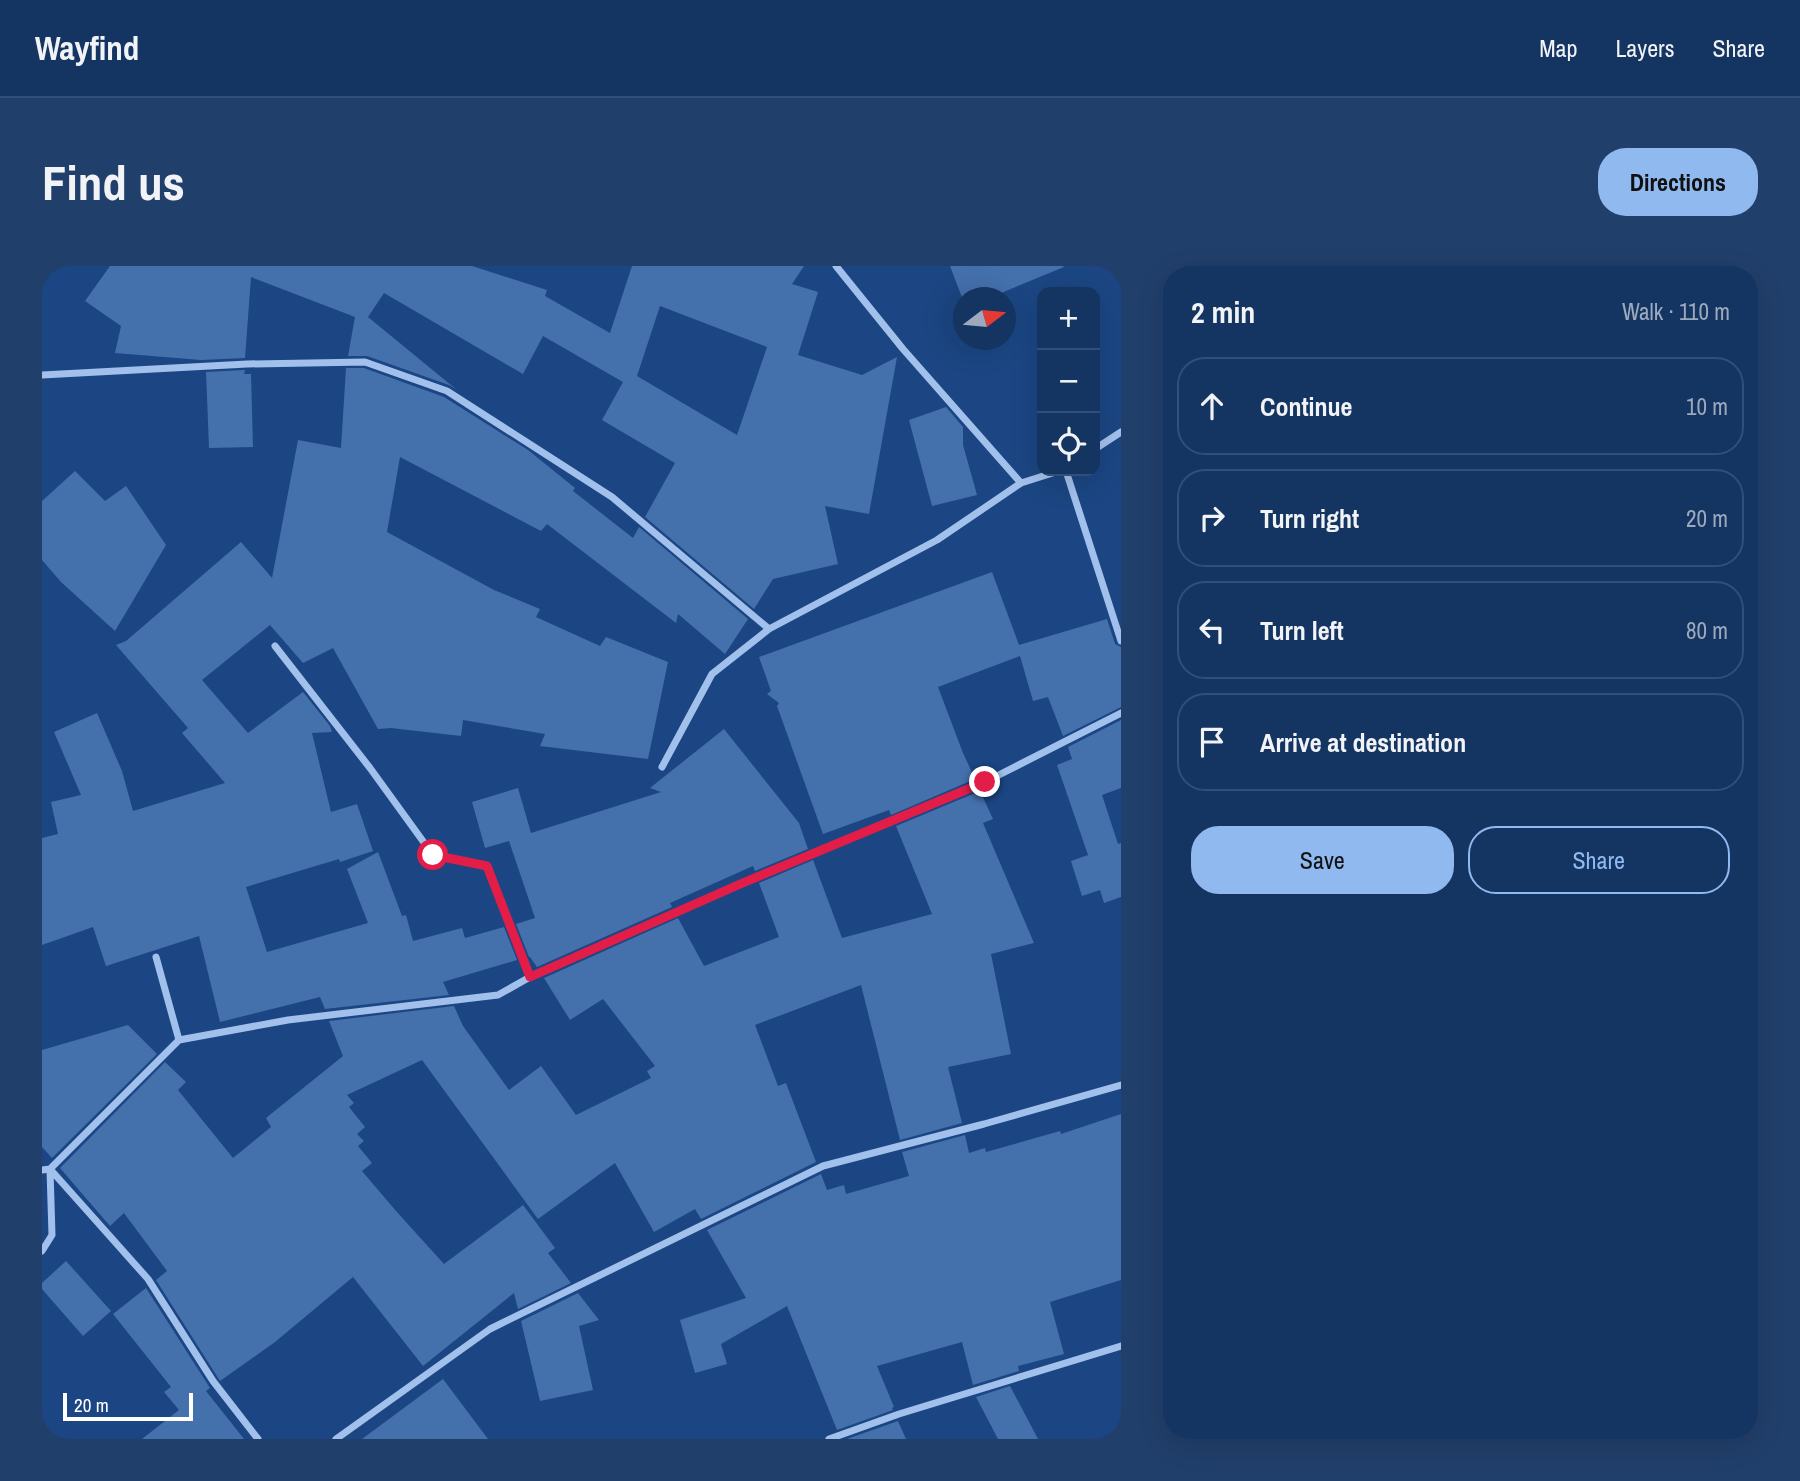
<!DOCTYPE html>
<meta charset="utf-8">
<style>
:root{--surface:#143462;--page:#213f6b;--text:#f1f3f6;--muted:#9daabe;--line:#334f77;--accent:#90b9f0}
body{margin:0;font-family:"Archivo Narrow",sans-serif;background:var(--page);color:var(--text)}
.controls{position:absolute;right:21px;top:21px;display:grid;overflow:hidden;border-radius:14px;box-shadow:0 7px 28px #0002}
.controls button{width:63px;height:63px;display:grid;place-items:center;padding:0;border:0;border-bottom:2px solid var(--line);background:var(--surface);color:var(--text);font:35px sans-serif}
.compass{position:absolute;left:911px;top:21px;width:63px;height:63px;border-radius:50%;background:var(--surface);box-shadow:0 7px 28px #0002;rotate:74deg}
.scale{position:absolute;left:21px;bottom:18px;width:130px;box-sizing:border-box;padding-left:7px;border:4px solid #fff;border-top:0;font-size:19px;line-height:24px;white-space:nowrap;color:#fff;-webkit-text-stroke:5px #1b4683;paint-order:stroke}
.stop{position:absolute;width:21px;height:21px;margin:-16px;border:5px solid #e11d48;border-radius:50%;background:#fff}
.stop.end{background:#e11d48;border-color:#fff;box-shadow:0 2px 7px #0008}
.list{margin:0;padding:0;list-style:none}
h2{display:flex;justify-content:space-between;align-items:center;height:91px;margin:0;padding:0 28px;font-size:30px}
h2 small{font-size:23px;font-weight:400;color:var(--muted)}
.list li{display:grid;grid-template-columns:46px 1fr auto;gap:21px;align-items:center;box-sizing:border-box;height:98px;margin:0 14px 14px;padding:0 14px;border:2px solid var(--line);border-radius:28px}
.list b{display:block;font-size:26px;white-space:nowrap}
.list em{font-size:23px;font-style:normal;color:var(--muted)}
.actions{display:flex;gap:14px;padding:21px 28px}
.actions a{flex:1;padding:16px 0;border:2px solid var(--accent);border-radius:28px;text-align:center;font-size:24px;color:var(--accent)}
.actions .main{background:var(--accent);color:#111}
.icon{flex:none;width:38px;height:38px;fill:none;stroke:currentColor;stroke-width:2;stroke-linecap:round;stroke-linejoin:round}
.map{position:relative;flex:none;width:1079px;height:1173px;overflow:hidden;border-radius:28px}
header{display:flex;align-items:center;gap:42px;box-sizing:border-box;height:98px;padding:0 35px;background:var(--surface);border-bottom:2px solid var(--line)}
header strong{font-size:33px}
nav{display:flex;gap:38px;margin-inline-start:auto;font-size:24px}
.intro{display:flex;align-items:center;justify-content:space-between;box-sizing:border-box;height:168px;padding:0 42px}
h1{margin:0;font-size:49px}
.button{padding:18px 32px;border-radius:28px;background:var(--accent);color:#111;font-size:24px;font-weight:700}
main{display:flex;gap:42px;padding:0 42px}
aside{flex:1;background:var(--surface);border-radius:28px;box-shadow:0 7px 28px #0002}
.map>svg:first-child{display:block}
</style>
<header>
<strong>Wayfind</strong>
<nav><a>Map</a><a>Layers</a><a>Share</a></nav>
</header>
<div class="intro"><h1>Find us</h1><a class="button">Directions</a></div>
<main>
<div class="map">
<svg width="1079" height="1173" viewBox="0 0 1079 1173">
<rect width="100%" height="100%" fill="#1b4683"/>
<!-- building -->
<path fill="#4470ac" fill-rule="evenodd" d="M68 0H430L505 24 503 30 568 67 590 0H762L750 18 776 26 756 89 820 109 855 91 827 248 783 240 796 298 731 313 712 343 603 251 633 197 560 154 581 116 501 70 481 108 342 27 326 51 415 124 407 119 325 90H306L313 51 209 11 203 92 159 94 73 87 79 60 43 35ZM618 40 725 81 695 169 595 110Z
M908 0H1021L1022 1 947 32H921V34Z
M304 102H322L402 131 486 184 533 222 531 225 591 272 597 261 706 353 683 388 636 348 634 357 505 258 499 265 358 191 345 266 452 324 498 343 494 351 558 380 564 371 626 396 606 493 498 480 503 468 421 454 419 470 349 462 336 463 291 382 261 397 228 359 160 414 206 467 261 426 288 460 290 466 270 467 289 546 315 538 331 585 298 596 297 593 204 621 225 686 326 657 305 603 336 586 360 650 364 649 371 675 420 662 423 672 462 661 475 694 401 716 407 729 283 743 278 731 178 756 157 670 64 700 51 661 0 679V572L16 568 9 536 39 529 12 466 55 447 80 505 91 545 183 517 140 467 146 462 74 379 84 375 199 276 230 312 256 174 299 182Z
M203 104 202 108H209L211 181 167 182 164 106Z
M904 141 921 161V179L935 229 890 240 867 154Z
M33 205 63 235 84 220 124 279 73 365 19 316 0 294V235Z
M950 306 977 379 1065 353 1073 378 1079 381V441L1021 470 1006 431 991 435 978 390 896 421 921 487 933 513 849 549 847 544 781 568 735 440 737 437 725 428 729 425 717 391Z
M1079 454V522L1060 529 1076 578 1079 577V631L1062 637 1058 624 1040 630 1029 595 1046 589 1015 499 1030 493 1026 481Z
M682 463 757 557 766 583 713 605 711 600 628 637 630 641 495 701 488 691H487L474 658 493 652 467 575 443 582 430 536 476 522 489 567 619 526 608 522Z
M938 525 951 553 941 557 992 677 949 688 969 788 906 801 920 857 858 874 819 719 713 759 736 820 744 817 774 896 659 953 653 943 612 966 573 897 496 953 380 794 305 829 312 837 307 841 323 861 315 868 322 875 316 880 330 897 320 905 354 945 402 998 481 939 513 982 506 987 529 1017 476 1043 472 1027 381 1100 311 1011 233 1076 178 1115 114 1014 125 1005 82 947 68 960 18 902 123 796 144 816 136 824 191 892 229 861 224 852 301 790 287 755 412 740 421 760 467 824 499 800 534 849 609 812 605 805 613 800 561 733 528 754 502 712 636 652 662 700 737 671 717 617 771 594 800 672 890 648 854 560Z
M86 759 115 788 10 892 0 881V784Z
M1079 848V1014L1008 1036 1022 1088 976 1100 977 1105 931 1119 920 1076 835 1100 852 1141 850 1142 851 1144 795 1164 745 1040 679 1078 685 1098 653 1107 638 1054 704 1032 665 964 779 908 785 924 802 919 804 928 867 910 860 886 923 869 927 887 943 882 944 886 1018 865 1019 868Z
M24 995 69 1045 41 1070 0 1023V1017Z
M104 1022 168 1122 164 1125 202 1173H100L137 1144 122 1126 129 1121 71 1048Z
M536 1027 557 1054 537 1060 551 1124 498 1135 479 1055Z
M401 1113 446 1173H320Z
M968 1120 996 1173H956L934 1131Z
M856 1155 864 1173H805Z"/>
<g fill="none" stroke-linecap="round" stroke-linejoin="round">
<!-- minor -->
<path stroke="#a1c0eb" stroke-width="7" d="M794 0 861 83 979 217
M0 109 205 98 323 96 405 125 570 231 727 363
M1053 183 1079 166
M1024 205 1079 375
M233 380 328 502 391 589 445 600 488 711
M620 501 670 408 727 363 895 274 979 217 1017 205
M114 691 137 774 246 754 456 729 488 711 696 619 943 516 1079 447
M8 903 106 1013 171 1115 216 1173
M0 904 8 903 137 774
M0 985 10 969 8 904
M294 1173 448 1063 781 900 942 858 1079 819
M787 1173 857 1148 1079 1080"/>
</g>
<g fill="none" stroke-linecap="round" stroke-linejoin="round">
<!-- route -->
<path stroke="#e11d48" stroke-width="9" d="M391 589 445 600 488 711 696 619 943 516"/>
</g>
</svg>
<div class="controls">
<button>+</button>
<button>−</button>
<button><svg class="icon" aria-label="locate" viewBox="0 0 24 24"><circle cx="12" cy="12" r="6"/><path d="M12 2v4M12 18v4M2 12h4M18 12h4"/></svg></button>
</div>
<svg class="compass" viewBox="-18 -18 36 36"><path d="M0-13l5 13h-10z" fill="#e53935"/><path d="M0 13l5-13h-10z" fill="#9daabe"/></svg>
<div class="scale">20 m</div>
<div class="stop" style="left:391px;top:589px"></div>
<div class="stop end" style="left:943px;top:516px"></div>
</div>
<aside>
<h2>2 min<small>Walk · 110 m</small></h2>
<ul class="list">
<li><svg class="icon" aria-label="ahead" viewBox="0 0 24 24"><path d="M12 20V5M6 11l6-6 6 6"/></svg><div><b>Continue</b></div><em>10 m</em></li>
<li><svg class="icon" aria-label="right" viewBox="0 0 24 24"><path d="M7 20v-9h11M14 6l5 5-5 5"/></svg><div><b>Turn right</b></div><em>20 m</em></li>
<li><svg class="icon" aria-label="left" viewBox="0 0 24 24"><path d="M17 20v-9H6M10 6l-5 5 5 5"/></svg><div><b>Turn left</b></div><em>80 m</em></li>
<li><svg class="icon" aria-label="arrive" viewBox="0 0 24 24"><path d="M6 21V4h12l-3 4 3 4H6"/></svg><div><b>Arrive at destination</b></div></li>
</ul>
<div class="actions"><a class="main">Save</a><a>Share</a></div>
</aside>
</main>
